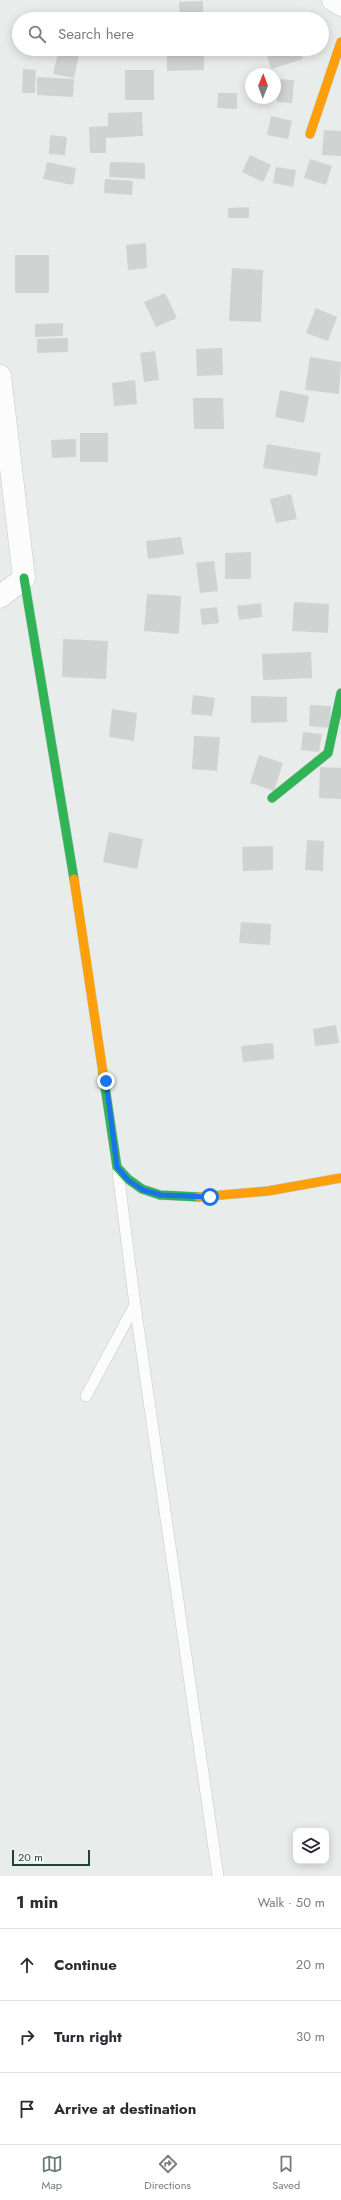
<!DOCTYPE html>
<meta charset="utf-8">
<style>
:root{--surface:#fff;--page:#f2f2f3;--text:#2b2b33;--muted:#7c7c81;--line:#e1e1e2;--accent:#697d77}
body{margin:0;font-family:Jost,sans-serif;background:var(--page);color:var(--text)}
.controls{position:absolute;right:12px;bottom:12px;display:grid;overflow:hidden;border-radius:8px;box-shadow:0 2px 10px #0003}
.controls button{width:36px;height:36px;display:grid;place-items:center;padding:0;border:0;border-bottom:1px solid var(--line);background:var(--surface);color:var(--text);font:20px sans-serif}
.compass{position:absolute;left:245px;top:68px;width:36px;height:36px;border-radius:50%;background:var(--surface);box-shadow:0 2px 10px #0003;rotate:1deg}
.scale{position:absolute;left:12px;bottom:10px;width:78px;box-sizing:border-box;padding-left:4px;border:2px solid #244139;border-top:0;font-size:11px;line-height:14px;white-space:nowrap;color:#244139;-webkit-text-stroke:3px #f6fbf8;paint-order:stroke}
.stop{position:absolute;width:12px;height:12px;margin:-9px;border:3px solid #1a73e8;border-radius:50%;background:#fff}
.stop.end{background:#1a73e8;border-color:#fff;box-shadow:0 1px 4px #0008}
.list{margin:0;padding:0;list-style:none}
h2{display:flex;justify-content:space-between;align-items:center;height:52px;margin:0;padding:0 16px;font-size:17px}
h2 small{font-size:13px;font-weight:400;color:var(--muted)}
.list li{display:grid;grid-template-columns:26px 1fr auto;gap:12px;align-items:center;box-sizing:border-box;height:72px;padding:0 16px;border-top:1px solid var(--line)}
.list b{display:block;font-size:15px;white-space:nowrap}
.list em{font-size:13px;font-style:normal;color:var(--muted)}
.icon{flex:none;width:22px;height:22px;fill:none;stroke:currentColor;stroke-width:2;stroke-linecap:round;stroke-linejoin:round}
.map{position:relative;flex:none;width:341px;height:1876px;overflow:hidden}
.search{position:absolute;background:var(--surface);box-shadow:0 2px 10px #0003;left:12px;right:12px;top:12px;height:44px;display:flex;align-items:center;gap:10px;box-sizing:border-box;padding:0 14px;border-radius:22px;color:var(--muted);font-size:15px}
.sheet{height:268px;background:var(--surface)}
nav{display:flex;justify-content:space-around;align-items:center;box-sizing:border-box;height:56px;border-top:1px solid var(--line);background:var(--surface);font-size:11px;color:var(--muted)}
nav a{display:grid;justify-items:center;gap:2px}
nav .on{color:var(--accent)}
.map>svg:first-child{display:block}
</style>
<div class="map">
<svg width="341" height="1876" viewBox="0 0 341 1876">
<rect width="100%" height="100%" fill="#e8ecea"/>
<!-- building -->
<path fill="#cfd3d1" d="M203 1V14L180 15 179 2Z
M59 49H80L74 78 53 74Z
M265 49H300L303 59 271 69Z
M204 52V70L167 71V53Z
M23 69 36 70 35 93H22Z
M125 70H154V100H125Z
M37 77 74 79 73 97 37 95Z
M278 79 294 80 292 103 277 102Z
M218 93H237V109L217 108Z
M142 112 143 136 106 138V153H90L89 127 108 126V113Z
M271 116 292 121 288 139 267 135Z
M324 130 341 131V156L322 155Z
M50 135 67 137 65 155 49 154Z
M250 155 271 165 263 182 242 172Z
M310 159 332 166 326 185 304 178Z
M47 162 76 168 73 185 43 179Z
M110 162 145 163V179L109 177Z
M276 167 296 170 293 187 273 183Z
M105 179 133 181 132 195 104 193Z
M249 207V218H228V208Z
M146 243 147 268 128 270 126 245Z
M15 255H49V293H15Z
M232 268 263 270 261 322 229 321Z
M165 293 177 318 156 327 144 302Z
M316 308 337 317 328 341 306 333Z
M63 323V336L35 337V324Z
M68 338V352L37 353V339Z
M222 348 223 375 197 376 196 349Z
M155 351 159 380 144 382 140 353Z
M310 357 341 362 339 394 305 390Z
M135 380 137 404 114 406 112 383Z
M280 390 309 396 304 423 275 417Z
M193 398H223L224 429H194Z
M80 433H108V462H80Z
M76 439V457L52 458 51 440Z
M267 444 321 453 317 476 263 468Z
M291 494 297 519 276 523 270 499Z
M181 537 184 554 148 559 146 541Z
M251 552V579H225V553Z
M214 561 218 591 200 593 196 563Z
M147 594 181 596 179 634 144 631Z
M294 602 329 604 328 633 292 631Z
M261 603 262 617 239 620 237 606Z
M217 607 219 623 202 625 200 609Z
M63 639 108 641 106 679 62 677Z
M311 652 312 678 263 680 262 654Z
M193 695 215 698 212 716 191 714Z
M251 696 287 697V722L251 723Z
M310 705 331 706 330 728 309 726Z
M112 709 137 713 134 741 109 737Z
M303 732 322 734 319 752 301 750Z
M194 736 220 737 217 771 192 769Z
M259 755 283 763 274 791 250 783Z
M320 767 341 768V799L319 798Z
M109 832 143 839 137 869 103 862Z
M307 840 324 841 323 871 305 870Z
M273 846V870L243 871 242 847Z
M241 922 271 924 270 945 239 943Z
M336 1025 339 1043 315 1046 313 1029Z
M273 1043 274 1059 243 1062 241 1046Z"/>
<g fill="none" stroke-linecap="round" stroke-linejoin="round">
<!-- lane casing -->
<g stroke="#c5c9c7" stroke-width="12">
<path id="lane" d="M118 1172 135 1305 218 1876
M86 1396 135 1305"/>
</g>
<!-- street casing -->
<g stroke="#c5c9c7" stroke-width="23">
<path id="street" d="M333 0 341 5
M0 376 24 578 0 597"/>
</g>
<!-- fast casing -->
<g stroke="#c3cac7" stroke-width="10">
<path id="fast" d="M24 578 74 879
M272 798 328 753 341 693
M103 1073 117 1167 128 1179 142 1189 160 1195 199 1197"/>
</g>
<!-- slow casing -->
<g stroke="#c3cac7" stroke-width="10">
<path id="slow" d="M310 134 341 42
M74 879 103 1073
M199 1197 268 1191 341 1178"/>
</g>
<!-- lane -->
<use href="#lane" stroke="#fcfcfc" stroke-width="11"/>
<!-- street -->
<use href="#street" stroke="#fcfcfc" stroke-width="22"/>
<!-- fast -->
<use href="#fast" stroke="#30b455" stroke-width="9"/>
<!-- slow -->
<use href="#slow" stroke="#ff9f0a" stroke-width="9"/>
</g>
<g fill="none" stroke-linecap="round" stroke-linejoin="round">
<!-- route -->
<path stroke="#1a73e8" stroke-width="5" d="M106 1081 117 1167 128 1180 143 1190 161 1195 210 1197"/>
</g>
</svg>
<div class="controls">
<button><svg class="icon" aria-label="layers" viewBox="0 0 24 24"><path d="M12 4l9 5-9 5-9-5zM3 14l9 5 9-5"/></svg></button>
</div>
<svg class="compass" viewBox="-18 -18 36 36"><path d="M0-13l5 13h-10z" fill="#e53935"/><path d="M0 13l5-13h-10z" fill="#7c7c81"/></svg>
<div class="scale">20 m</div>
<div class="stop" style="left:210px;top:1197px"></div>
<div class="stop end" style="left:106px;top:1081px"></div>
<div class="search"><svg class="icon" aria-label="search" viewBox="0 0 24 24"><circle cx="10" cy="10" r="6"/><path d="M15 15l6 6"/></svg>Search here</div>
</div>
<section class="sheet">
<h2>1 min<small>Walk · 50 m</small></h2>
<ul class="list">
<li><svg class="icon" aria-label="ahead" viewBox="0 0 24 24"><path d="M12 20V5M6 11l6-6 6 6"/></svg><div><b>Continue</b></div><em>20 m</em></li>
<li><svg class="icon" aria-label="right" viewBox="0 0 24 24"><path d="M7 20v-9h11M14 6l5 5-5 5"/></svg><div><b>Turn right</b></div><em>30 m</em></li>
<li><svg class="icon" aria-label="arrive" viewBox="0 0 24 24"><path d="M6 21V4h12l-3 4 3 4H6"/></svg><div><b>Arrive at destination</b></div></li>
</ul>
</section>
<nav>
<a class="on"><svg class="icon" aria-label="map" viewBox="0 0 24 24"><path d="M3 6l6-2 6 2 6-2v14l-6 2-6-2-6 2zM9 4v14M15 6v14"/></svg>Map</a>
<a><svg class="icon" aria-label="directions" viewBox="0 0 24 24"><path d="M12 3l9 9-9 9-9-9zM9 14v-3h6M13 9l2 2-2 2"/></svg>Directions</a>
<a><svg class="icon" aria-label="saved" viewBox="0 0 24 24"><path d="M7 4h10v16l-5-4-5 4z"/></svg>Saved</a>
</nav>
